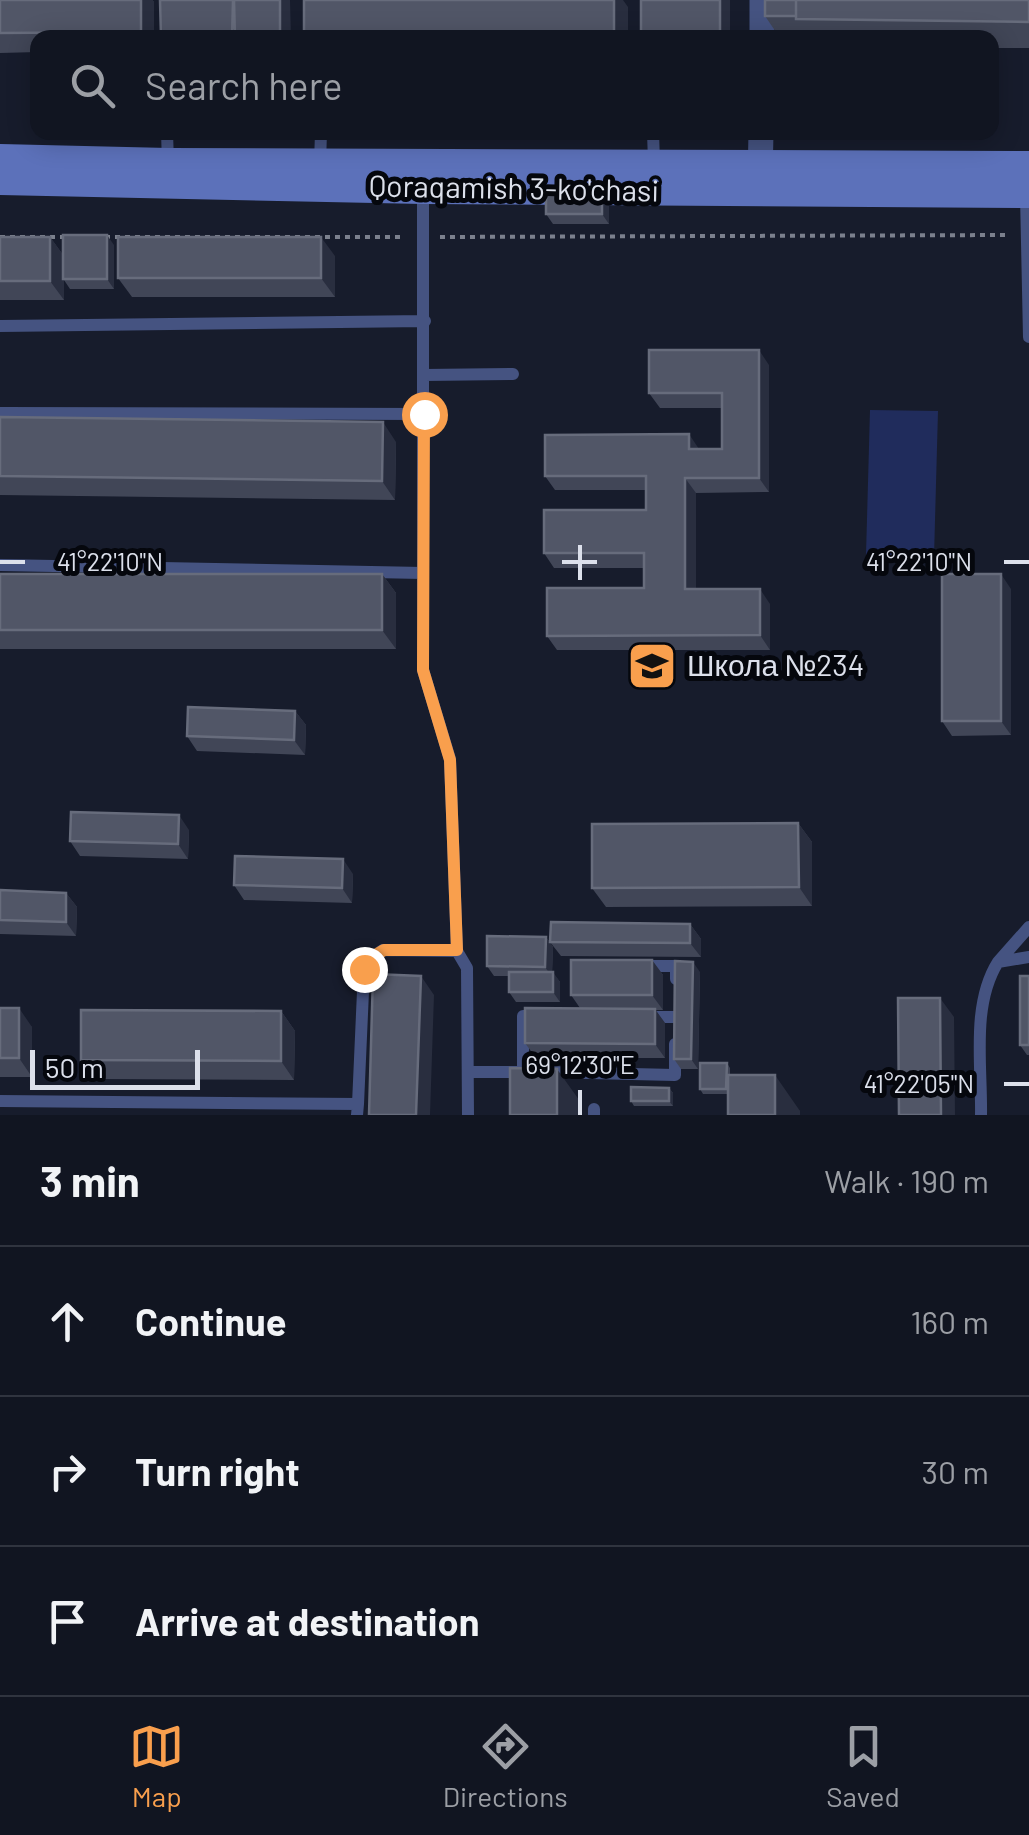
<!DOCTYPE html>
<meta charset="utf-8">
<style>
:root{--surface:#111521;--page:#1a1e2a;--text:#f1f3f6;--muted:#9c9fa5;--line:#30343f;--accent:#f99f4d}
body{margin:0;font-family:Barlow,sans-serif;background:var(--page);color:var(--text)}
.scale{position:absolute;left:30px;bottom:25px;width:170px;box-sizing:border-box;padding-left:10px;border:5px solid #dce0eb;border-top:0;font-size:28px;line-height:35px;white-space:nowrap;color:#dce0eb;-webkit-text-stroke:8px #05070d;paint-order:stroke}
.stop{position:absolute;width:30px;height:30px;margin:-22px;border:8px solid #f99f4d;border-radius:50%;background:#fff}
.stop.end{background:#f99f4d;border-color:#fff;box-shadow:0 2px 10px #0008}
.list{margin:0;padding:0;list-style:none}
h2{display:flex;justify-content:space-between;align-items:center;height:130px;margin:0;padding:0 40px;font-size:42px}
h2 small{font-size:32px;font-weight:400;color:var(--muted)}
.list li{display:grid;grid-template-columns:65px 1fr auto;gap:30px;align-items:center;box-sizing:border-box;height:150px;padding:0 40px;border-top:2px solid var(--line)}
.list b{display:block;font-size:38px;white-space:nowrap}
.list em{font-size:32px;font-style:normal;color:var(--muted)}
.icon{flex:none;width:55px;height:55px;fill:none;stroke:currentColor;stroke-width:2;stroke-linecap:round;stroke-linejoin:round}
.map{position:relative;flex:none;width:1029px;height:1115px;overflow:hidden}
.search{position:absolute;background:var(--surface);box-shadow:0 5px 25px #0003;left:30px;right:30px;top:30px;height:110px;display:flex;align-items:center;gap:25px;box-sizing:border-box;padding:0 35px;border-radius:20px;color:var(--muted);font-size:38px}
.sheet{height:580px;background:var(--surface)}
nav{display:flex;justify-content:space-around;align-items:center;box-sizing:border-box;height:140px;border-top:2px solid var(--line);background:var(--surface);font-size:28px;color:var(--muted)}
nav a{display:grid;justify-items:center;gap:5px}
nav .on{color:var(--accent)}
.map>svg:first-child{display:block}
</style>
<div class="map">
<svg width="1029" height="1115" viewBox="0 0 1029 1115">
<rect width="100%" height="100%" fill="#171c2c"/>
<!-- park -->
<path fill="#202c5c" d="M870 410 938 411 934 557 866 555Z"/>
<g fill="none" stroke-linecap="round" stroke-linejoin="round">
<!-- path -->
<path stroke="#7b808d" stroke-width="4" stroke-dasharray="5 5" stroke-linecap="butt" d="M0 237H65
M105 237H405
M440 237 1010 235"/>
<!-- lane -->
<path stroke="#455381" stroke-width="12" d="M167 132 168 163
M653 132 654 162
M320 164 321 132
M423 192V670L450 759 457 951 467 968 468 1115
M1026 195 1029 337
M0 326 425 321
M424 375 513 374
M0 413 424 414
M0 565 423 573
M998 962 1029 927
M640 966H676V979
M644 1017H676
M468 1072H525
M523 1072V1016H541
M545 1072 675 1075V1044
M0 1101 358 1104 357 1115
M358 1104 364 969 374 956 383 950 457 951
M594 1115V1109
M981 1115C982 1066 971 1005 998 962L1029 957"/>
<!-- street -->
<path stroke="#455381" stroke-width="25" d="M762 38V0
M760 181 761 132"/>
<!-- secondary -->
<path stroke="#5c71ba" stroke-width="30" d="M0 159 168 163 1029 166
M0 180 423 189 1029 193"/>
</g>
<!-- wall -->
<path fill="#414657" d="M0 0H152L154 2V38H38V52L0 53Z
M1029 0V48H992V38H809L807 35H778L765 16Z
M609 199V224H553L546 214Z
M0 237H50L63 255 114 245V289H70L64 280V300H0Z
M335 256V297H132L118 278Z
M769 365V492L696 493V589L770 604V650H557L547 636 644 588V568H554L544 553 646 510V490H555L545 476 699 449H722V408H660L649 393Z
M0 417 396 442 395 500 0 495Z
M0 574H382L396 593V649H0Z
M1011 589V735L952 736 942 721Z
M295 711 306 725 305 755 197 751 187 736Z
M798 823 812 842V906L606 907 592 888Z
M189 830 188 859 80 856 70 841Z
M353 874 352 903 244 900 234 885Z
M0 890 66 893 77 907 76 936 0 934Z
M690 924 701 939V957L561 956 550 942Z
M546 937 553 947 552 972 560 982V1002H516L509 992V976H494L487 966Z
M652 960 663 975V1010H655L665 1023V1058H536L525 1043 580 1008 571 995Z
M700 972 698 1069H681L674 1059Z
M1029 976V1055H1027L1020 1045Z
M0 1008 32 1027V1077H0Z
M281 1011 295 1031 294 1080 94 1079 81 1060Z
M727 1063 730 1068V1075L800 1111V1115H728V1094H703L700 1089Z
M669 1088 673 1093V1106H634L631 1101Z"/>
<!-- shaded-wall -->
<path fill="#292e3f" d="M141 0H152L154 2V38H145L141 32Z
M280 0H290L291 38H280Z
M614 0H623L628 7V38H614Z
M720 0H730V38H720Z
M602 189 609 199V224L602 214Z
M107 235 114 245V289L107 279Z
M50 237 64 256V300L50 281Z
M321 237 335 256V297L321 278Z
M759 350 769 365V492L759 478Z
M383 422 396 442 395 500 382 481Z
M689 434 699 449H689Z
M685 478 696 493V604L685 589Z
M382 574 396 593V649L382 630Z
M1001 574 1011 589V735L1001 721Z
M760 589 770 604V650L760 635Z
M295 711 306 725 305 755 294 740Z
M179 815 189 830 188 859 178 844Z
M798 823 812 842V906L799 887Z
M343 859 353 874 352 903 342 888Z
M66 893 77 907 76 936 66 922Z
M690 924 701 939V957L690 943Z
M546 937 553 947 552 977 545 967Z
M652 960 663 975V1010L652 995Z
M693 962 700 972 698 1069 691 1059Z
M553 972 560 982V1002L553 992Z
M421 976 434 995 430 1115H416Z
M940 998 954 1017 955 1115H941Z
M19 1008 32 1027V1077L19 1058Z
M655 1009 665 1023V1058L655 1044Z
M281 1011 295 1031 294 1080 281 1061Z
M557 1069 582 1104V1115H557Z
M775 1075 800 1111V1115H775Z
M669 1088 673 1093V1106L669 1101Z"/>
<!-- building -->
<path fill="#515667" stroke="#676c7c" stroke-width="2.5" d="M0 0H141V32L0 33Z
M160 0H233L232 38H161Z
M234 0H280V38H235Z
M304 0H614V38H304Z
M641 0H720V38H641Z
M765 0H796V16H765Z
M796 0H1029V22L796 19Z
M546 189H602V214H546Z
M63 235H107V279H63Z
M0 237H50V281H0Z
M118 237H321V278H118Z
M649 350H759V478H685V589H760V635L547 636V588H644V553H544V510H646V476H545V435L689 434V449H722V393H649Z
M0 417 383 422 382 481 0 476Z
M0 574H382V630H0Z
M942 574H1001V721H942Z
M188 707 295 711 294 740 187 736Z
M71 812 179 815 178 844 70 841Z
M798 823 799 887 592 888V824Z
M235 856 343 859 342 888 234 885Z
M0 890 66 893V922L0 920Z
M551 922 690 924V943L550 942Z
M487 936 546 937 545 967 487 966Z
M571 960H652V995H571Z
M675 961 693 962 691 1059H674Z
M509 972H553V992H509Z
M373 974 421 976 416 1115H369Z
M1020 976H1029V1045H1020Z
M898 998H940L941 1115H899Z
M0 1008H19V1058H0Z
M525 1008 655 1009V1044L525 1043Z
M81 1010 281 1011V1061L81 1060Z
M700 1063H727L726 1089H700Z
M510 1068 557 1069V1115H510Z
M728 1075H775V1115H728Z
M631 1087 669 1088V1101H631Z"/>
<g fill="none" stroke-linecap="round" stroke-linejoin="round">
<!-- route -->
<path stroke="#f99f4d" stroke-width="12" d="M364 969 374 956 384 950H457L450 760 423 670 424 414"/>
</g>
<!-- ticks -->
<path fill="none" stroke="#dce0eb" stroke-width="4" d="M580 545V580M0 562H25M562 562H597M1004 562H1029M1004 1084H1029M580 1090V1115"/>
<!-- icons -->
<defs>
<g id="school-square" transform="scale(2.5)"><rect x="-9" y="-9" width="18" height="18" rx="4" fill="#f99f4d" stroke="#05070d"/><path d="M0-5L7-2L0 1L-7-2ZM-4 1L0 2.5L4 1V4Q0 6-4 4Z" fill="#111"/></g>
</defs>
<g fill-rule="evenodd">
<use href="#school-square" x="652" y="666"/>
</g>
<g text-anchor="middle" stroke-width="10" stroke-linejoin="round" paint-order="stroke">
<!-- street labels -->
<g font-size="30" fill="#dce0eb" stroke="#05070d">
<text transform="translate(514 189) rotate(1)" y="10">Qoraqamish 3-ko'chasi</text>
</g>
<!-- poi labels -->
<g font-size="30" fill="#dce0eb" stroke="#05070d" text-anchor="start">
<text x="687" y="676">Школа №234</text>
</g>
</g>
<g font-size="25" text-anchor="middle" fill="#dce0eb" stroke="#05070d" stroke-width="10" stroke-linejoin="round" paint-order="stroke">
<text x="110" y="571">41°22'10"N</text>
<text x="919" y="571">41°22'10"N</text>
<text x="580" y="1074">69°12'30"E</text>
<text x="919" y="1093">41°22'05"N</text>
</g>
</svg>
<div class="scale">50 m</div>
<div class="stop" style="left:424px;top:414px"></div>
<div class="stop end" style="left:364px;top:969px"></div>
<div class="search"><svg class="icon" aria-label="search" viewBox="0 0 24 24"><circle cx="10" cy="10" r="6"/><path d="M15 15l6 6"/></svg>Search here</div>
</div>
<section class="sheet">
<h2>3 min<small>Walk · 190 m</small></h2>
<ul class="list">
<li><svg class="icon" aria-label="ahead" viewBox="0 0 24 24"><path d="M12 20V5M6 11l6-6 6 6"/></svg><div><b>Continue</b></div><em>160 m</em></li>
<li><svg class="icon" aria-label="right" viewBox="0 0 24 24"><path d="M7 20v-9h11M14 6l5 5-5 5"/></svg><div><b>Turn right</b></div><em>30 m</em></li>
<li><svg class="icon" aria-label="arrive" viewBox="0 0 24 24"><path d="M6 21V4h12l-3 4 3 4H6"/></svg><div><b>Arrive at destination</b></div></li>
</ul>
</section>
<nav>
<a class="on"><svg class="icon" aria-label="map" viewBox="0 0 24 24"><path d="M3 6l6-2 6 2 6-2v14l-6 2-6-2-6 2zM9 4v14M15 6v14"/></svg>Map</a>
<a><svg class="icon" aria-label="directions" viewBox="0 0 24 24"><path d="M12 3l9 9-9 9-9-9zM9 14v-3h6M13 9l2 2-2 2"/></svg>Directions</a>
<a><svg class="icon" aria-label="saved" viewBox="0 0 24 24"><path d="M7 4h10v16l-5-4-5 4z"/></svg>Saved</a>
</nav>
